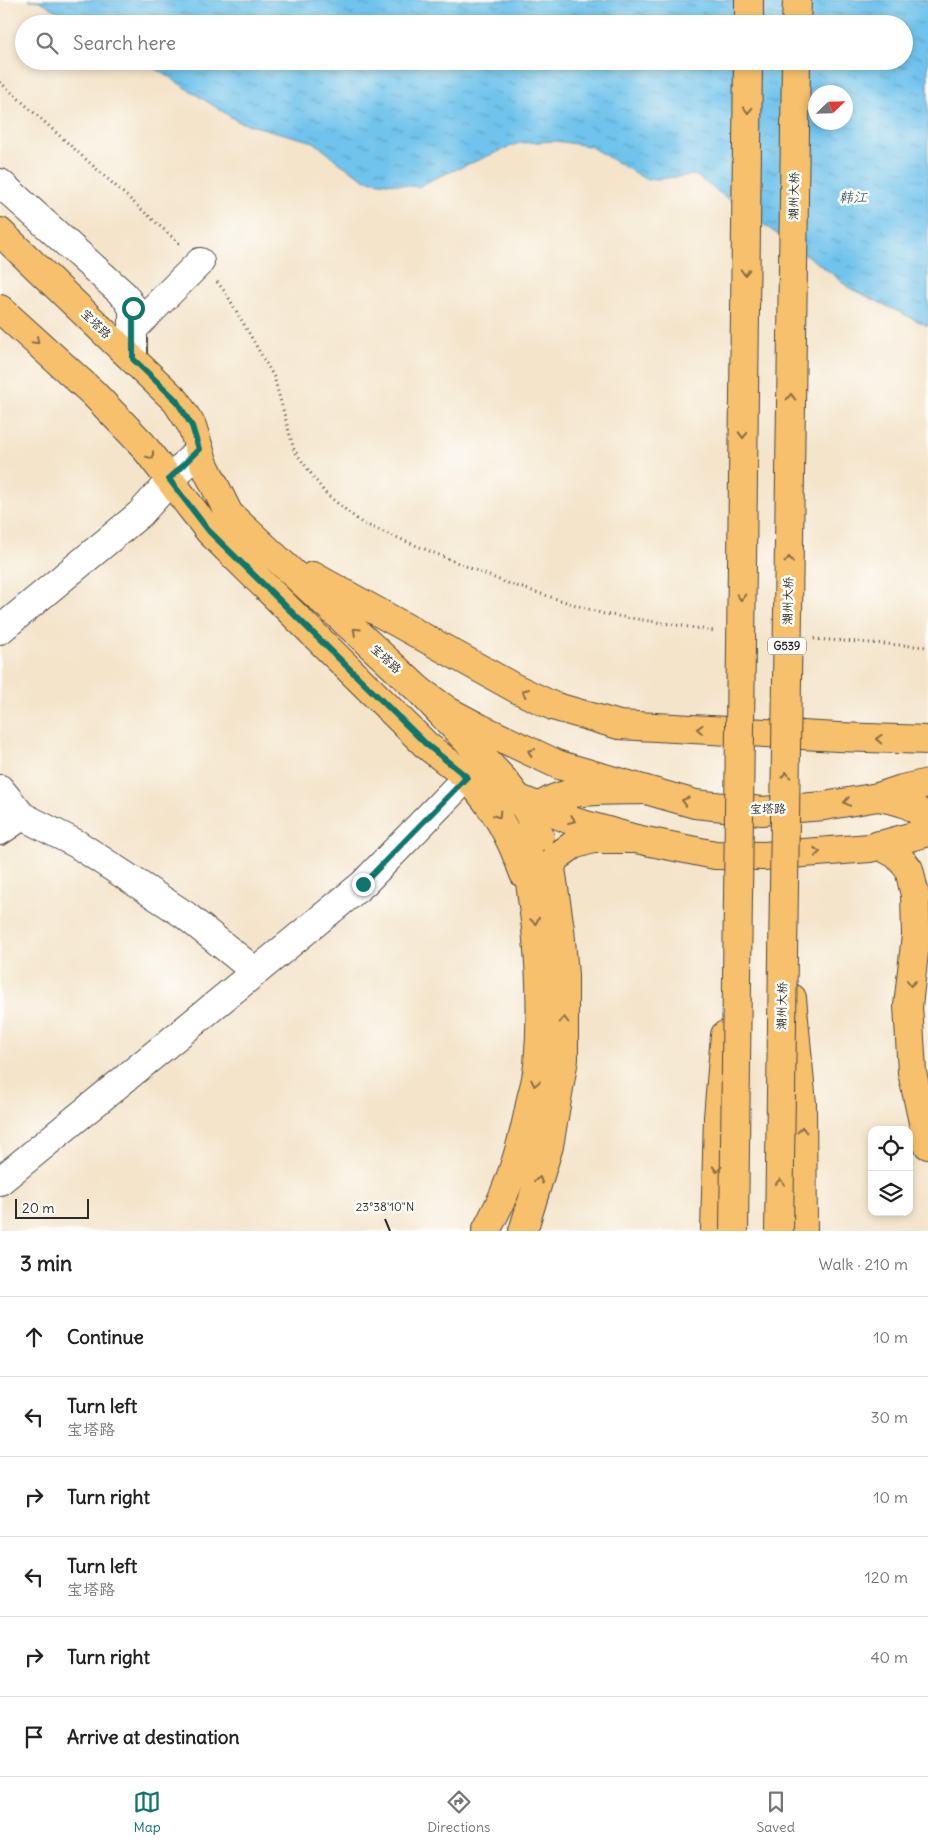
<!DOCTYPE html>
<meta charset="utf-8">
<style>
:root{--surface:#fff;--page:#f2f2f2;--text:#222;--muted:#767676;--line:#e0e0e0;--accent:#0f766e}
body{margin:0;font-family:Delius,"LXGW WenKai TC",sans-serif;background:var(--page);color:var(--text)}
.controls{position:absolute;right:15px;bottom:15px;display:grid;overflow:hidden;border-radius:10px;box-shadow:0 2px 8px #0003}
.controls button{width:45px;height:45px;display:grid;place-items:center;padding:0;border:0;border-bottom:1px solid var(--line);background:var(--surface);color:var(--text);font:25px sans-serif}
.compass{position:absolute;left:808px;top:85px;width:45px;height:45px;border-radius:50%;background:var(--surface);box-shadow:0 2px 8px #0003;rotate:67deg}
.scale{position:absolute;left:15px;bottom:12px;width:74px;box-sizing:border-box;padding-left:5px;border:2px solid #2b2b2b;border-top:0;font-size:14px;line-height:18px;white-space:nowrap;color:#2b2b2b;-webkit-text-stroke:4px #fdfcf7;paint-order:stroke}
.stop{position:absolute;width:15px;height:15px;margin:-11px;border:4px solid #0f766e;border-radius:50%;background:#fff}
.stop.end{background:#0f766e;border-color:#fff;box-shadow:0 1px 5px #0008}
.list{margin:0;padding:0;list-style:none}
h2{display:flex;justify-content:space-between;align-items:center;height:65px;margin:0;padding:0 20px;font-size:21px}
h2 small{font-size:16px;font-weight:400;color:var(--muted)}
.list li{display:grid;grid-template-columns:32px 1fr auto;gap:15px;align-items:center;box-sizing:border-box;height:80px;padding:0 20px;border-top:1px solid var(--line)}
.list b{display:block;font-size:19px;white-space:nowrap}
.list p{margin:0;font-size:16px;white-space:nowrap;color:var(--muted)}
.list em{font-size:16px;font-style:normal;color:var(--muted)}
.icon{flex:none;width:28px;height:28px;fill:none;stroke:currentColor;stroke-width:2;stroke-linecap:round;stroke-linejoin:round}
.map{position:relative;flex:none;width:928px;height:1231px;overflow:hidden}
.search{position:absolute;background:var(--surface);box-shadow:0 2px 8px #0003;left:15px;right:15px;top:15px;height:55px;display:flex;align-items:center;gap:12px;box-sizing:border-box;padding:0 18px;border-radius:28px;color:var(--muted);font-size:19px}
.sheet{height:545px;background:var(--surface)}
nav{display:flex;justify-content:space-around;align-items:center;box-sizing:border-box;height:70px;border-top:1px solid var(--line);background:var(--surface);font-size:14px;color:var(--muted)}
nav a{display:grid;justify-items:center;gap:2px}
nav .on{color:var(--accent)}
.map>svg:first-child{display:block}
</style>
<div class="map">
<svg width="928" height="1231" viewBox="0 0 928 1231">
<defs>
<pattern id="water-ripples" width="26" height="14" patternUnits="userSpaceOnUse" patternTransform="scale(1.25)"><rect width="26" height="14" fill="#6fc3ec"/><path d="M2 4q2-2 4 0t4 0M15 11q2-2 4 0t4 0" fill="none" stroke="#5b9fbf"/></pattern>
</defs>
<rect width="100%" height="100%" fill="#fdfcf7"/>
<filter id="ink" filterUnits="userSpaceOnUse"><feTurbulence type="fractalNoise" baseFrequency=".02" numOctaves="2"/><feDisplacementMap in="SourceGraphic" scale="10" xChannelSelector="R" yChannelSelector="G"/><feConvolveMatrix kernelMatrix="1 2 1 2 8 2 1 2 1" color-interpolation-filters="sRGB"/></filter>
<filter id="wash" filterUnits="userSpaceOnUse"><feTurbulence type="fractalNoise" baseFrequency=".0096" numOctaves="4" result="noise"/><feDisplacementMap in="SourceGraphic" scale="20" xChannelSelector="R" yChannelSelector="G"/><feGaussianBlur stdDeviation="1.12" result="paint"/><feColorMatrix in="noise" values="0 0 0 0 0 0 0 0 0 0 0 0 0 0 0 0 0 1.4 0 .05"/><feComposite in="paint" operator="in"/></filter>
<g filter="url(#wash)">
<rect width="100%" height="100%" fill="#f4e4ca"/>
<!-- water -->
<path fill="url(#water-ripples)" stroke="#4d778c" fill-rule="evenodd" d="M29 0H928V326L849 288 834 275 695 175 647 180 589 146 556 141 519 143 433 179 418 187 366 180 341 164 314 142 239 122 144 61H904V24H79L40 1ZM816 92H846V122H816Z"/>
</g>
<g filter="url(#ink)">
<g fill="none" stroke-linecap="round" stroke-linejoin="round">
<!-- minor casing -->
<g stroke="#494743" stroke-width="30">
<path id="minor" d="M0 183 124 295 133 308V359
M133 329 200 262
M0 630 140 514 199 449
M0 789 22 816 77 844 185 915 255 971
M0 831 22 816
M0 1181 363 884 467 777"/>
</g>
<!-- major casing -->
<g stroke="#494743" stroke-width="30">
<path id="major" d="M0 232 176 401 192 426 204 464 229 514 420 691 448 711 480 728 559 765 695 804 762 811 824 806 878 797 902 789 928 783
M0 309 93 393 142 444 209 531 426 745 467 777 575 822 636 839 715 855 764 856 870 848 928 832
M313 576 515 688 553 706 619 725 838 737 928 740"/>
</g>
<!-- highway casing -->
<g stroke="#494743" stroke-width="30">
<path id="highway" d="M749 24V0
M796 24 797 0
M420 691 503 779 526 809 540 836
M467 777C496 810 509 833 524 874
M878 797C899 801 914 803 928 821
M879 845 897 855 909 869 915 895 916 935 908 1006 912 1072 928 1145
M792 998 802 1104 803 1231
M486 1231C492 1219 499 1206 504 1194 517 1163 525 1131 531 1099 534 1088 537 1077 538 1065 542 1021 541 974 536 929 533 898 518 832 541 807 560 787 618 791 644 790
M523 1231 549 1146 564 1059V975L560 929 551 868 555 858 573 845 593 839H636
M715 1231 718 1117 725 1035"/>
</g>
<!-- path -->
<path stroke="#494743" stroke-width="3" stroke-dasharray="1 4" stroke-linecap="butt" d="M0 82 181 245
M217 282 226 293 274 377 294 450 325 493 362 523 504 582 604 614 715 631
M814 639 928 647"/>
<!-- minor -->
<use href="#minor" stroke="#fff" stroke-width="28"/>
<!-- major -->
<use href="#major" stroke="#f7c06c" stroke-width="28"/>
<!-- highway -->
<use href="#highway" stroke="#f7c06c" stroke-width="28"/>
<!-- highway-bridge casing -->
<g stroke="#494743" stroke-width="30" stroke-linecap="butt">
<path id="highway-bridge" d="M734 1231 748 61
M779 1231 796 61"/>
</g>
<!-- highway-bridge -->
<use href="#highway-bridge" stroke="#f7c06c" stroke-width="28"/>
</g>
<!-- one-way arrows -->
<defs><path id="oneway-chevron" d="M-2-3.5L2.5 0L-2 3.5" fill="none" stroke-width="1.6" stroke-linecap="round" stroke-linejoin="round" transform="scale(1.25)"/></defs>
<g stroke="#876e48">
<use href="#oneway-chevron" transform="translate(748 110) rotate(91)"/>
<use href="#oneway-chevron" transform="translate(745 272) rotate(91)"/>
<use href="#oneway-chevron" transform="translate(36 341) rotate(42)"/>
<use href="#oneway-chevron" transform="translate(791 397) rotate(-89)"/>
<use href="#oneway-chevron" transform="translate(743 435) rotate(91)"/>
<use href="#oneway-chevron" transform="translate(151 456) rotate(53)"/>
<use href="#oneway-chevron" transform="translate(789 560) rotate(-89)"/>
<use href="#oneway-chevron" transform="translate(741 597) rotate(91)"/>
<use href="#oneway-chevron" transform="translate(356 631) rotate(-137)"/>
<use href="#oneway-chevron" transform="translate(525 692) rotate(-155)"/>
<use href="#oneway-chevron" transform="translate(700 729) rotate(-177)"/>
<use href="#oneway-chevron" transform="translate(879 739) rotate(-178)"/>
<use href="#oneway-chevron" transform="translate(531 752) rotate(-155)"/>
<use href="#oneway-chevron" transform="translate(786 775) rotate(-89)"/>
<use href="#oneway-chevron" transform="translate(685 801) rotate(-164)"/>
<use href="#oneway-chevron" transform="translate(847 802) rotate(170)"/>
<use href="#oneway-chevron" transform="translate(498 815) rotate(57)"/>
<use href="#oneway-chevron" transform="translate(572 820) rotate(22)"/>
<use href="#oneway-chevron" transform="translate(817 852) rotate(-5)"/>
<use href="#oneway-chevron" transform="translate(535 921) rotate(81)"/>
<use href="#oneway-chevron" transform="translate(911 983) rotate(96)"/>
<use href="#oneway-chevron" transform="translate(564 1020) rotate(-90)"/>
<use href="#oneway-chevron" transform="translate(535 1083) rotate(102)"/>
<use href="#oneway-chevron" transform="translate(802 1130) rotate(-90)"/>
<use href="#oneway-chevron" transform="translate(717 1169) rotate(92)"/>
<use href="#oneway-chevron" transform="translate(539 1180) rotate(-74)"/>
<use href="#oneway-chevron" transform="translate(780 1182) rotate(-89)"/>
</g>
</g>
<g fill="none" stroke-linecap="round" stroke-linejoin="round" filter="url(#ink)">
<!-- route -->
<path stroke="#0f766e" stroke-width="6" d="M133 308V359L176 400 192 426 199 449 169 479 209 531 426 744 467 777 363 884"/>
</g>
<!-- ticks -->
<path fill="none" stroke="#2b2b2b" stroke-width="2" d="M385 1219 390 1231"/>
<g text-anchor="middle" stroke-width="5" stroke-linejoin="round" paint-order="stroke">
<!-- shield labels -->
<rect fill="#fdfcf7" stroke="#6a6a68" stroke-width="1" x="768" y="637.5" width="38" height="17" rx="4"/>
<g font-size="11" font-weight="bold" fill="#2b2b2b">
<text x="787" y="650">G539</text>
</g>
<!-- street labels -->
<g font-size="12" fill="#2b2b2b" stroke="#fdfcf7">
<text transform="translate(794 196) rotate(-89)" y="4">潮州大桥</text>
<text transform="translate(96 324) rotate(44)" y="4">宝塔路</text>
<text transform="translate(788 601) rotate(-89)" y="4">潮州大桥</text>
<text transform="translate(386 659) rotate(43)" y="4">宝塔路</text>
<text transform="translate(768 809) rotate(-1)" y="4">宝塔路</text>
<text transform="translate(782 1006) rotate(-89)" y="4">潮州大桥</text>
</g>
<!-- water labels -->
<g font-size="14" font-style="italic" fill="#43606f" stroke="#fdfcf7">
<text x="853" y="202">韩江</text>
</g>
</g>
<g font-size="12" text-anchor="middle" fill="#2b2b2b" stroke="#fdfcf7" stroke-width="5" stroke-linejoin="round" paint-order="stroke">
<text x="385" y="1211">23°38'10"N</text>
</g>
</svg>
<div class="controls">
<button><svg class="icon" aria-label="locate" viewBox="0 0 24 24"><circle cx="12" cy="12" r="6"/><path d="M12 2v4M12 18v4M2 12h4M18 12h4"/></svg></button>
<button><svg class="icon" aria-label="layers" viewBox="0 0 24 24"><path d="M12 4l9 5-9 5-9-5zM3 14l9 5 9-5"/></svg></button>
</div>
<svg class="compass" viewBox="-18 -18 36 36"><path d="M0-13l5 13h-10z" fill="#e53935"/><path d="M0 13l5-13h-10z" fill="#767676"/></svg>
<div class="scale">20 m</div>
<div class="stop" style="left:133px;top:308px"></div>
<div class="stop end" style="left:363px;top:884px"></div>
<div class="search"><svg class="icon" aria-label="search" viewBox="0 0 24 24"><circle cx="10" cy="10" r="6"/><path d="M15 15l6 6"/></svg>Search here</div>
</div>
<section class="sheet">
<h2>3 min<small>Walk · 210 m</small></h2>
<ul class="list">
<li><svg class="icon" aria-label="ahead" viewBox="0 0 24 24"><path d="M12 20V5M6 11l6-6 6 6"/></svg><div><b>Continue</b></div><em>10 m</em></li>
<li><svg class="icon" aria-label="left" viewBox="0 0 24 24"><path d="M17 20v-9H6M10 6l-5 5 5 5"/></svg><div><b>Turn left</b><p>宝塔路</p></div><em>30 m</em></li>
<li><svg class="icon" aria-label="right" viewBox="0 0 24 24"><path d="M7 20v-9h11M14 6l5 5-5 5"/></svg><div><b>Turn right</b></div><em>10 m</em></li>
<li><svg class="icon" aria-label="left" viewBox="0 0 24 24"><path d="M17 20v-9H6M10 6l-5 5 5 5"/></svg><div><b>Turn left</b><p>宝塔路</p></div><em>120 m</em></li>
<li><svg class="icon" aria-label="right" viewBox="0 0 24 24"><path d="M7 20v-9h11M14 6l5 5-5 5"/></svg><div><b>Turn right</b></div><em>40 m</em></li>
<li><svg class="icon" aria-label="arrive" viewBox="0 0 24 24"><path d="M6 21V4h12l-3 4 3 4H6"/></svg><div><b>Arrive at destination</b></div></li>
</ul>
</section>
<nav>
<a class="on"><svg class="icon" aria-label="map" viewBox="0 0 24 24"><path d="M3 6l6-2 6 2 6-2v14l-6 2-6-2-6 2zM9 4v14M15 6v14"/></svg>Map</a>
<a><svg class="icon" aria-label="directions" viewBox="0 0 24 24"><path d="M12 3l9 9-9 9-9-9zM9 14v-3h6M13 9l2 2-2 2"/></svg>Directions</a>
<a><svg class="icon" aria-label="saved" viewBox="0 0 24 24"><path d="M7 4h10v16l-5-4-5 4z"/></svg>Saved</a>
</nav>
